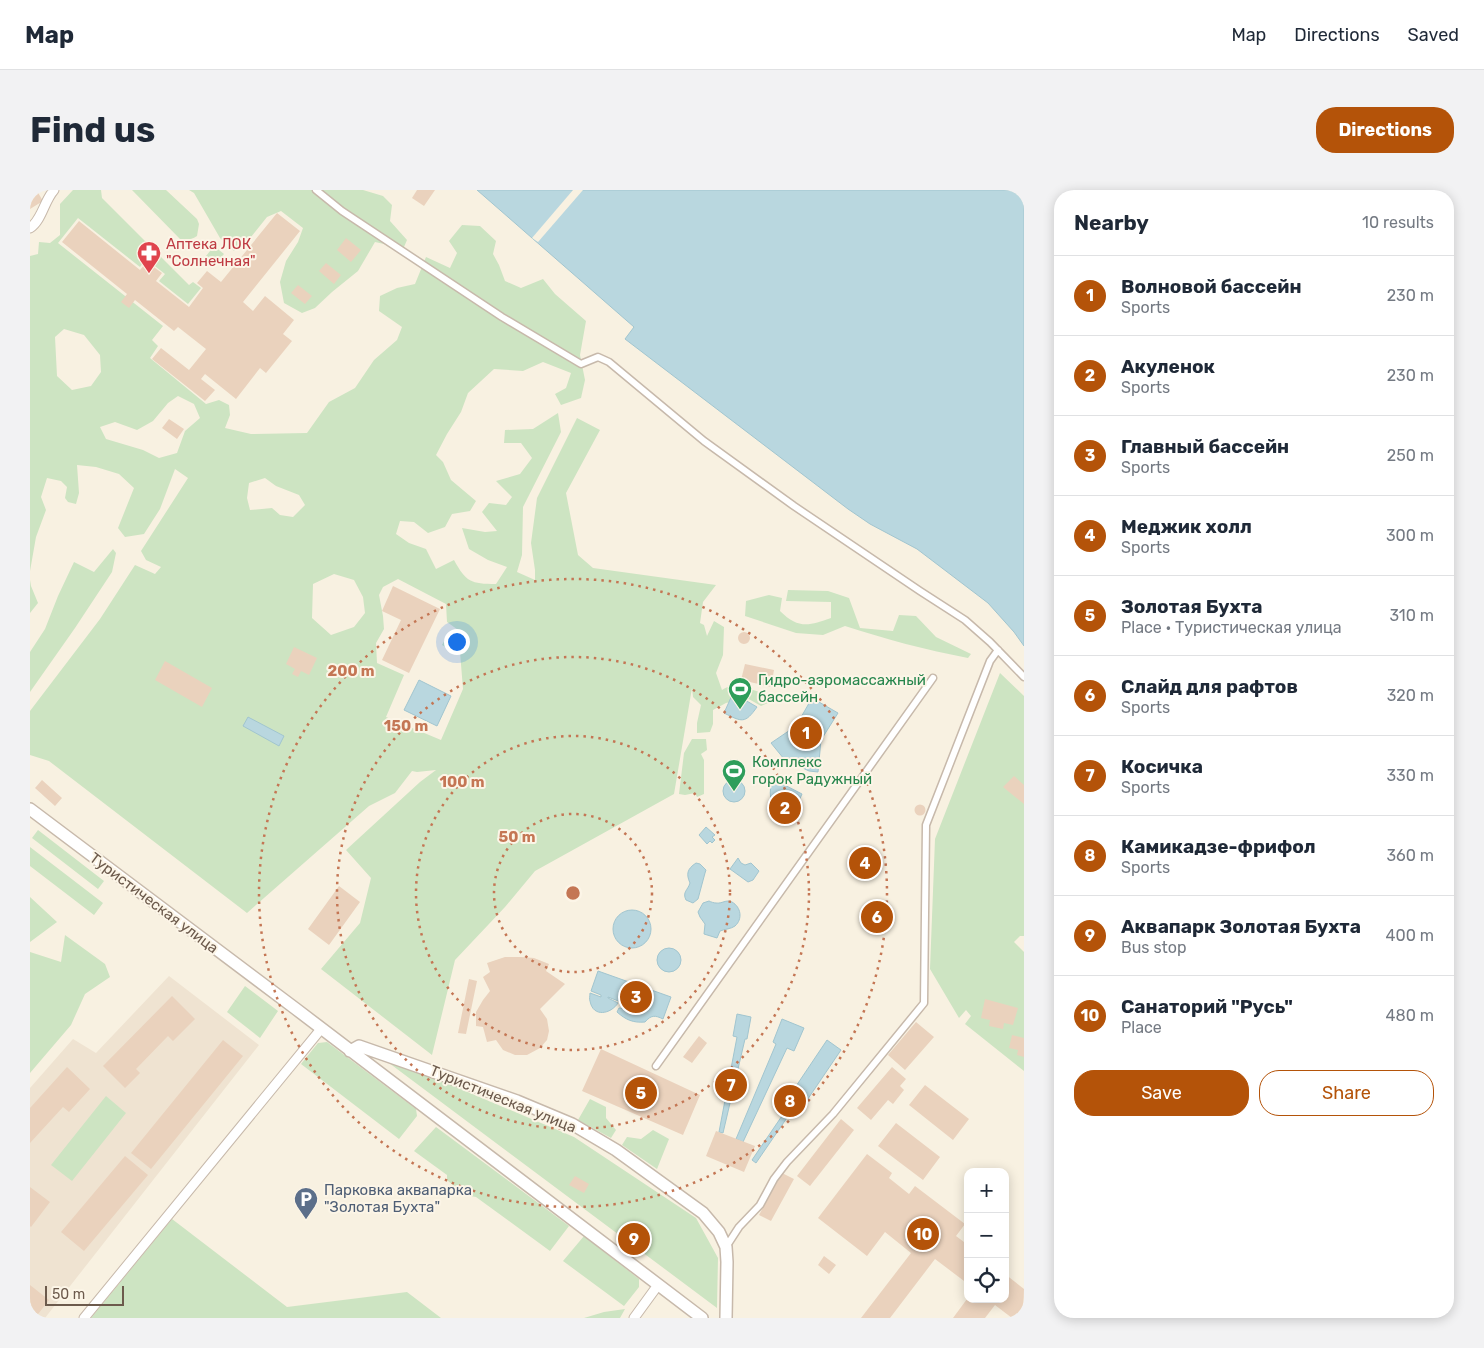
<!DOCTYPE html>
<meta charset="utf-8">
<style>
:root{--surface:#fff;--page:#f2f2f3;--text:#1f2937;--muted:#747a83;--line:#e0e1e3;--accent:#b45309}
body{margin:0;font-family:Rubik,sans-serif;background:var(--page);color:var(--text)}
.controls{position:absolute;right:15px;bottom:15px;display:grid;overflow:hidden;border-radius:10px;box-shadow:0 2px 12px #0003}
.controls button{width:45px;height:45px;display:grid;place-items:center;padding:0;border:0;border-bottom:1px solid var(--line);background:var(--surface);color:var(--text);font:25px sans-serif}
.scale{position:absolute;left:15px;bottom:12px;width:79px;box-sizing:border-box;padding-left:5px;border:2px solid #6c5a4c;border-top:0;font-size:14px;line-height:18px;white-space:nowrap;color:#6c5a4c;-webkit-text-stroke:4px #fcf5e7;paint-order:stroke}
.you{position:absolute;left:426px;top:451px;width:18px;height:18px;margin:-12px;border:4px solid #fff;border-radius:50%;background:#1a73e8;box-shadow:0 0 0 8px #1a73e833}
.badge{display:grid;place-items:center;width:32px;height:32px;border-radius:50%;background:var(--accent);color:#fff;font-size:16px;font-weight:700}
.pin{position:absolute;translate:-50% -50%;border:2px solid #fff;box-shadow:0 1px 5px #0006}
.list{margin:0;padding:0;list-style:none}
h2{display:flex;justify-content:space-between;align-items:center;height:65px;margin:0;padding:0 20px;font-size:21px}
h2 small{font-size:16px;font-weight:400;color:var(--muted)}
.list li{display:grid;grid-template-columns:32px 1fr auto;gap:15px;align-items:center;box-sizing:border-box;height:80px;padding:0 20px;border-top:1px solid var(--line)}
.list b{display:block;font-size:19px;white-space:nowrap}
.list p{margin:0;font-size:16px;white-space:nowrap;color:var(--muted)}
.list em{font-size:16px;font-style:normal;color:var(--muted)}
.actions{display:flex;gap:10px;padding:15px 20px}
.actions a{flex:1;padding:11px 0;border:1px solid var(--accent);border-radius:20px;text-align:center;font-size:18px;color:var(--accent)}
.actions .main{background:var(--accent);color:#fff}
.icon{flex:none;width:28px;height:28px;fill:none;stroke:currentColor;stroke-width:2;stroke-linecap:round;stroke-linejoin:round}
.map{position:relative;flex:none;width:994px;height:1128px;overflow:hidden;border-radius:20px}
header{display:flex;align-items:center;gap:30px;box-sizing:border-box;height:70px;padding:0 25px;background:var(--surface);border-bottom:1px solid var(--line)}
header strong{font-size:24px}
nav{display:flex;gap:28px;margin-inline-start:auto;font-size:18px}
.intro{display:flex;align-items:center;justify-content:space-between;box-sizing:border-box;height:120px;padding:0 30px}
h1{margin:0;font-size:35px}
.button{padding:12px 22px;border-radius:20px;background:var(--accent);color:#fff;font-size:18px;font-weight:700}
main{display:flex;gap:30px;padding:0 30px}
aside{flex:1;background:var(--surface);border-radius:20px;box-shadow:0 2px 12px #0003}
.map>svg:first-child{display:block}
</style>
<header>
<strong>Map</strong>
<nav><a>Map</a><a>Directions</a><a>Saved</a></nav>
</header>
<div class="intro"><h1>Find us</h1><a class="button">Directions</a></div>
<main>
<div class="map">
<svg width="994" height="1128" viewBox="0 0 994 1128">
<rect width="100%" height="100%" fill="#f8f1e1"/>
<!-- residential -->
<path fill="#efe3d1" d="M139 786 229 855 15 1128H0V898L43 849 66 863Z"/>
<!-- green -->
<path fill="#cde4c2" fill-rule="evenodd" d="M43 0H71L72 8 159 95 163 92 171 98 158 114 129 91 135 84 116 69 110 77 48 28 28 53 133 136 122 150 128 156 120 168 176 214 189 210 199 215 200 225 195 238 221 244 277 243 299 212 325 198 344 170 367 150 372 137 349 121 350 106 367 98 385 94 396 67 420 78 427 63 419 51 432 35 450 36 466 51 463 64 469 75 475 91 491 98 513 89 525 104 556 131 550 165 555 190 551 208 531 215 525 204 536 198 541 183 513 172 493 181 464 179 438 203 431 222 417 244 406 265 413 272 421 290 446 311 440 321 422 324 415 337 398 343 384 332 370 331 366 344 379 353 396 359 406 379 424 370C436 392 441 394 466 394L477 377 458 370 439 359 432 338 455 342 467 341 452 322 459 313 476 315 482 307 466 291 490 284 502 268 491 253H474L475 240 503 239 528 223 531 242 493 317 492 365 487 382 505 390V380L501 353 507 308 547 228 570 240 536 303 548 365 563 378 686 395 673 412 670 433 674 435 677 446 684 431 694 437 693 465 686 483 692 500C695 498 699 496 703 496 714 496 735 503 742 509L738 513 731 516 717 508 696 513 683 520V534L680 542 667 543V533L671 515 663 507 662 498 644 604 505 681 475 717 425 770 402 865 291 779 330 733 341 688 316 660 390 592 406 580 387 582 382 581 365 603 339 616 217 723 19 571 0 565V521L70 429 105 375 125 384 131 377 116 370 111 361 158 288 145 279 130 319 114 344 95 347 88 338 104 298 89 284 66 277 47 275 49 303 46 314 38 312 35 308 37 297 31 291 17 288 11 307 16 320 6 347 0 381V66L8 64 9 52 20 53 30 45V14ZM34 139 54 145 70 165 71 182 61 196 42 200 27 186 25 147ZM148 206 164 214 170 228 155 241 147 263 129 268 113 260 76 249 70 237 85 232 107 240 123 231 138 213ZM235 288 246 296 269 305 275 315 263 327 250 325 242 318 220 320 217 308 219 293ZM304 384 324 390 333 407 335 423 324 437 301 445 282 428 283 394ZM368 389 416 414 417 432 438 447 436 456 418 444 412 455 424 462H430L433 499 411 550 356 527 374 485 347 473 346 453 354 439 353 426 349 405 353 397Z
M102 0H136L167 29 169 34 167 46C161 50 157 50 150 49Z
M159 0H333L353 6 362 15 360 31 377 50 371 64 354 54 345 52 328 81 302 102 285 118 272 123 254 113 250 92 256 71 268 52 273 38 251 21 237 27 217 52 204 61 190 48 164 3Z
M184 56 194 64 185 74 176 66Z
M83 359 86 363 82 382 45 438 0 502V462L15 439 28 406 44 372 64 382Z
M0 390 1 396 8 413 0 423Z
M758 400 798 401 819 408 830 438 863 441 869 425 886 426 906 447 941 464 938 468C896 460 855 449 815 436L793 445 766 443 715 426 716 411 739 405 752 408 750 421C768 439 779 436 801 428V412L756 411Z
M970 483 994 506V746H990L984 752 994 762V881L935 834 941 826 936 820 929 828 900 779 905 649Z
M662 549H676L677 560 671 564 674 570V604L667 607 665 603 655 605 649 604 654 563Z
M8 640 74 691 68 699 2 648Z
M0 657 73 713 64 725 0 676Z
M0 707 27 732 0 752Z
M35 745 75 774 80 787 55 804 41 835 0 883V762L31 772Z
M215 796 248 821 230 848 197 822Z
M297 852 386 919 387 926 369 949 271 874 288 853Z
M362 870 544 947 666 1028 688 1068 687 1118 359 873Z
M76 906 96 923 42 991 21 975Z
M560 909 576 917V928L586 940 581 948 548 930Z
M406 937 539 1036 520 1061 446 1007 434 1005 417 990V985L384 961Z
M623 940 639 949 627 979 592 955 597 947 611 949Z
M142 1029 257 1117 377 1102 411 1128H61Z
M554 1046 609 1089V1097L594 1116 533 1071Z
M595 1119 590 1128H554L574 1122Z"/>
<!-- water -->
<path fill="#b9d7df" stroke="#a1c5cf" d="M447 0H994V456L984 442 958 413 887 359 840 334 818 319 595 149 604 137Z
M389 490 421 506 407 536 374 520Z
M703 503 727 517C715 534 712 532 694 523Z
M782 508 808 523 791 550 788 582 779 581 754 569 741 553 766 536Z
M218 527 254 546 249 556 213 536Z
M743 589 772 604 759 633C756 631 750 628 748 626 740 616 738 600 743 589Z
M693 601a11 11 0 1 1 22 0a11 11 0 1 1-22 0Z
M676 637 685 645 682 647 685 650 682 653 680 651 677 654 669 645Z
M708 668 711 673 715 675 721 673 729 681 723 690 718 692 700 679Z
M666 673 670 674 676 680 675 683 668 709 663 713 656 710C652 702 658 700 660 693 656 684 657 679 666 673Z
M679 711C681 712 684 713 686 713 692 714 696 709 702 712 711 717 713 729 705 736 701 739 695 739 690 741L687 748 674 744 675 734 670 727 668 722 673 713Z
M583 739a19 19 0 1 1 38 0a19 19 0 1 1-38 0Z
M627 770a12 12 0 1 1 24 0a12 12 0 1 1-24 0Z
M568 781 641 807 633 829C625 825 621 825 615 832 603 833 596 830 587 822L589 818 601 819 604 817 578 807V808L588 813C581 824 563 828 560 811 559 809 560 806 560 803L571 807V805L561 801Z
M707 824 721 827 717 849H715L693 943 689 942 707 847 703 846Z
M752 829 774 838 764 861 757 858 713 952 706 949 746 854 743 852Z
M797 850 811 860 769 922 763 919 726 973 722 970 758 917 754 914Z"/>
<!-- pier -->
<path fill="#f8f1e1" d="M543 0H553L508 52 502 48Z"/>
<!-- building -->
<path fill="#ead2bd" d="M387 0H405L394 16 382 8Z
M7 1 13 11 0 19V6Z
M247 23 270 41 213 112 223 121 235 106 264 130 253 144 262 151 236 183 230 178 206 209 175 184 171 189 185 200 175 211 122 169 131 158 159 180 176 159 148 137 144 141 105 110 99 118 91 112 97 104 32 52 49 31 110 80 117 72 132 83 126 91 159 117 173 98 167 93 177 81 191 92Z
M316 48 331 60 321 72 307 60Z
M296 73 311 85 304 94 289 81Z
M268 95 282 106 275 114 261 103Z
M139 229 154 239 147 249 132 238Z
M363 396 410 419 379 483 352 470 371 430 352 421Z
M708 448a6 6 0 1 1 12 0a6 6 0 1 1-12 0Z
M264 457 287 468 279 485 271 481 268 487 262 484 265 479 256 474Z
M135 471 182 498 172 517 125 490Z
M715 474 744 480 741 497 711 490Z
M984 586 994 595V614L973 597Z
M12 590 32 608 25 616 5 598Z
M884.5 620a5.5 5.5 0 1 1 11 0a5.5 5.5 0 1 1-11 0Z
M309 696 330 712 299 755 278 739Z
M475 767H491L504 768 519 774 516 781 535 794 510 819 517 829 519 841 517 850 510 858 497 865H485L473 860 466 850 457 852 453 837 446 836V822L453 810 460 801 453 787 460 782 457 773Z
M439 789 447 791 436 844 428 843Z
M142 806 165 829 143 851 138 846 106 879 110 883 95 898 73 876Z
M955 809 988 818 983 835 974 833 973 839 959 836 960 830 951 828Z
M886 832 904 847 875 880 858 865Z
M982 845 994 848V867L987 865 988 860 979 858Z
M669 846 677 853 662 873 653 867Z
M193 850 213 866 121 979 101 963Z
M571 859 670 905 653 945 552 901Z
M37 877 60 899 39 922 33 917 0 953V918Z
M862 877 876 889 870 896 874 900 863 914 858 910 841 930 827 918Z
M895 895 939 929 923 950 879 915Z
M811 929 824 940 780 996 767 986Z
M866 933 910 967 893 990 848 956Z
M686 941 725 956 714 982 676 966Z
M837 964 862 983 859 988 879 1004 885 996 935 1034 926 1046 938 1055V1094L905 1069 860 1128H831L881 1063 855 1042 837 1066 788 1028Z
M95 966 118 985 54 1061 31 1042Z
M752 983 764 989 741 1031 729 1025Z
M545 986 559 994 554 1003 539 995Z
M0 997 20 1012 1 1037 0 1036Z
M794 1066 806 1075 799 1084 788 1075Z
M975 1084 994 1099 993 1128H982L965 1115 955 1128H923L937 1109H975Z
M0 1095 19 1110 5 1128H0Z"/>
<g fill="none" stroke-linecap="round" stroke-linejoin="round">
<!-- pedestrian casing -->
<g stroke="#c7b9ab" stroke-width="9">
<path id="pedestrian" d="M286 0 312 21 472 127 551 174 568 167 579 172 674 251 764 316 890 401 935 430 960 452 994 487
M626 876 903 488
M696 1057 709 1037 730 1015 744 989 757 972 803 924 894 813 896 635 960 471 968 460"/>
</g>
<!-- minor casing -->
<g stroke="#c7b9ab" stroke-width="11">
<path id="minor" d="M0 38C12 30 14 11 24 0
M54 1128 291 839
M604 1128 628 1095"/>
</g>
<!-- tertiary casing -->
<g stroke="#c7b9ab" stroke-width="14">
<path id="tertiary" d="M0 619 266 819 672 1128
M320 861 329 856 487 911 542 934 586 960 673 1023 689 1042 696 1057 697 1072 696 1128"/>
</g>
<!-- pedestrian -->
<use href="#pedestrian" stroke="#fff" stroke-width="6"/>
<!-- minor -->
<use href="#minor" stroke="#fff" stroke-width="9"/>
<!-- tertiary -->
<use href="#tertiary" stroke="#fff" stroke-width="11"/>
</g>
<!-- distance rings -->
<g fill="none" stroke="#c47654" stroke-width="2.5" stroke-dasharray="2.5 5">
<circle cx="543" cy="703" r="79"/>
<circle cx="543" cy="703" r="157"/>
<circle cx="543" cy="703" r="236"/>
<circle cx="543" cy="703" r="314"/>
</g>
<!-- icons -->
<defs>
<g id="pharmacy-pin" transform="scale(1.25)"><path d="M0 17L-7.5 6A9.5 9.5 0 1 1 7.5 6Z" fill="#e0444e" stroke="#fcf5e7"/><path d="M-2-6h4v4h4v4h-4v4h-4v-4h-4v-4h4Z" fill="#fff"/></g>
<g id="stadium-pin" transform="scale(1.25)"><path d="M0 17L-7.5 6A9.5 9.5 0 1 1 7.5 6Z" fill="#2e9e5b" stroke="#fcf5e7"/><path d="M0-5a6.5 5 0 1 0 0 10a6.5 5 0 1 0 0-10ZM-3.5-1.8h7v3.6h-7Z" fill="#fff"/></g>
<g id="parking-pin" transform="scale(1.25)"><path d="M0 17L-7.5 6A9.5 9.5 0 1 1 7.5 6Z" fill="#5c6f8a" stroke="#fcf5e7"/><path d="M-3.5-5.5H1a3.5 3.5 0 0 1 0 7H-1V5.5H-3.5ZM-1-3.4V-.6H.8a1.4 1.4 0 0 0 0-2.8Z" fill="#fff"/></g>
</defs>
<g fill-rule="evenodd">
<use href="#pharmacy-pin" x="119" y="63"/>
<use href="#stadium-pin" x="710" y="499"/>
<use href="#stadium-pin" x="704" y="581"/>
<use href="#parking-pin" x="276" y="1009"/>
</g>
<g text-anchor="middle" stroke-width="4" stroke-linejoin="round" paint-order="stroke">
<!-- health labels -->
<g font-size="15" fill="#be3a42" stroke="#fcf5e7" text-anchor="start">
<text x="136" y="59">Аптека ЛОК<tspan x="136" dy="17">"Солнечная"</tspan></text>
</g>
<!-- leisure labels -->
<g font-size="15" fill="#27864d" stroke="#fcf5e7" text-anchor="start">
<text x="728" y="495">Гидро-аэромассажный<tspan x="728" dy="17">бассейн</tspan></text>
<text x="722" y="577">Комплекс<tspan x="722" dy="17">горок Радужный</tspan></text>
</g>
<!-- street labels -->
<g font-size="15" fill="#6c5a4c" stroke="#fcf5e7">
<text transform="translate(124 713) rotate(37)" y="5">Туристическая улица</text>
<text transform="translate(473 909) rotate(22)" y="5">Туристическая улица</text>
</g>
<!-- service labels -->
<g font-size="15" fill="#4e5e75" stroke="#fcf5e7" text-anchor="start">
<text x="294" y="1005">Парковка аквапарка<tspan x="294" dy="17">"Золотая Бухта"</tspan></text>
</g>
</g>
<circle cx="543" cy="703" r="8" fill="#c47654" stroke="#fcf5e7" stroke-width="2.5"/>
<g font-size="15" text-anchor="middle" font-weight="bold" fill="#c47654" stroke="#fcf5e7" stroke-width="4" stroke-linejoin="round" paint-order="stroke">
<text x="321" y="486">200 m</text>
<text x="376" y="541">150 m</text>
<text x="432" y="597">100 m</text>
<text x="487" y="652">50 m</text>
</g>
</svg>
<div class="controls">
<button>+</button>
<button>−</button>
<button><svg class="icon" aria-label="locate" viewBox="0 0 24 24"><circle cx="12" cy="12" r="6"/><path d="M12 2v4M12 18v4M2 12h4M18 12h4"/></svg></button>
</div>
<div class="scale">50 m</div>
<div class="you"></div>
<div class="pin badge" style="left:776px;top:543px">1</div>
<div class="pin badge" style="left:755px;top:618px">2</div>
<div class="pin badge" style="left:606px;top:807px">3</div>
<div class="pin badge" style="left:835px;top:673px">4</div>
<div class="pin badge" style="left:611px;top:903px">5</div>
<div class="pin badge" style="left:847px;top:727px">6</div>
<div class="pin badge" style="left:701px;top:895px">7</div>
<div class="pin badge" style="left:760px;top:911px">8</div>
<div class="pin badge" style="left:604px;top:1049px">9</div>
<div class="pin badge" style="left:893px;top:1044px">10</div>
</div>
<aside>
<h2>Nearby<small>10 results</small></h2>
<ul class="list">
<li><span class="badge">1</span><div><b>Волновой бассейн</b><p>Sports</p></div><em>230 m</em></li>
<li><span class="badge">2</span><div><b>Акуленок</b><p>Sports</p></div><em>230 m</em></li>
<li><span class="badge">3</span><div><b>Главный бассейн</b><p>Sports</p></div><em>250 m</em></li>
<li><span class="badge">4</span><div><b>Меджик холл</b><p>Sports</p></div><em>300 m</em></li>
<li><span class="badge">5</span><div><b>Золотая Бухта</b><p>Place · Туристическая улица</p></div><em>310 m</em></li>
<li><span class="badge">6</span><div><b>Слайд для рафтов</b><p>Sports</p></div><em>320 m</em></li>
<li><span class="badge">7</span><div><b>Косичка</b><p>Sports</p></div><em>330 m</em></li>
<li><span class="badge">8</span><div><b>Камикадзе-фрифол</b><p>Sports</p></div><em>360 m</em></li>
<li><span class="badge">9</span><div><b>Аквапарк Золотая Бухта</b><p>Bus stop</p></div><em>400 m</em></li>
<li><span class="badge">10</span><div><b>Санаторий &quot;Русь&quot;</b><p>Place</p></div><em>480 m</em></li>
</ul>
<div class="actions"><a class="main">Save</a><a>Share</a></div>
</aside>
</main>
